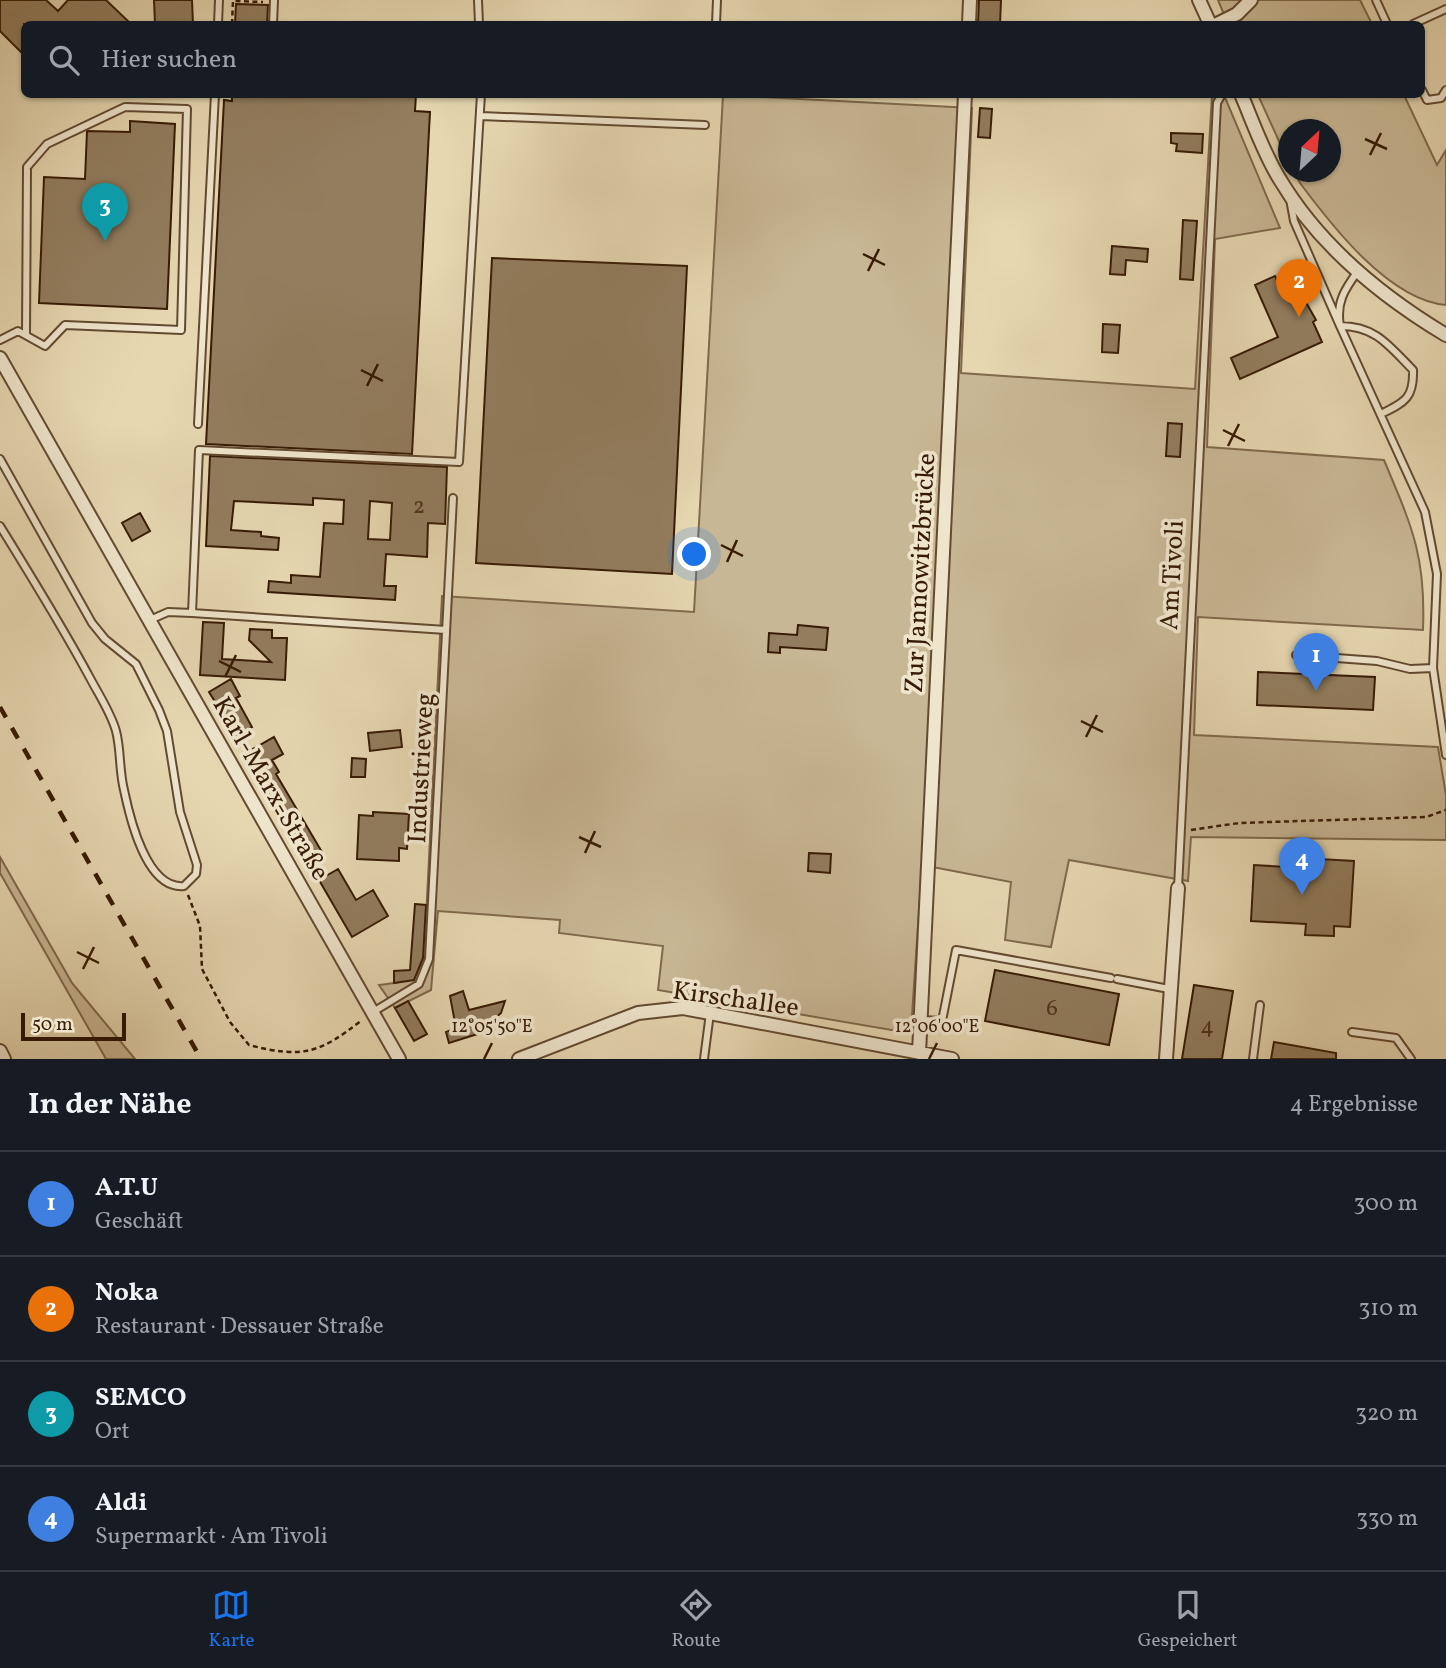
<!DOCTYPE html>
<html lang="de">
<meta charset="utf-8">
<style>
:root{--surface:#171b24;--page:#20242c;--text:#f1f3f6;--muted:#9ea1a6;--line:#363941;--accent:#1a73e8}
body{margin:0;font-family:Vollkorn,serif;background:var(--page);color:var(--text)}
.compass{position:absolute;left:1278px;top:119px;width:63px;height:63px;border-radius:50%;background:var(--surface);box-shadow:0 2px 5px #0004;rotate:26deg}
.scale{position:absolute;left:21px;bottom:18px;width:105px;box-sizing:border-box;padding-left:7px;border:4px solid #371b05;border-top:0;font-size:19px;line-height:24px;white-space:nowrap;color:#371b05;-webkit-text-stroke:5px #efe5cc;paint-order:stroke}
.you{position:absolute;left:695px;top:555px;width:24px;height:24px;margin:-18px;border:5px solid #fff;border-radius:50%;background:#1a73e8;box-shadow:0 0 0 10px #1a73e833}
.badge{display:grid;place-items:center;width:46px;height:46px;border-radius:50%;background:var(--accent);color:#fff;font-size:23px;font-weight:700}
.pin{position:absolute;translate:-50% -58px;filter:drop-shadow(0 2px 4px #0008)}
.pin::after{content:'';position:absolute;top:37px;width:24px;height:21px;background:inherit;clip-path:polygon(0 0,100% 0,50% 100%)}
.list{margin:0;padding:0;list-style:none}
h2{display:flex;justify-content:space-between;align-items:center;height:91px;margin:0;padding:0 28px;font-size:30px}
h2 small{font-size:23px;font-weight:400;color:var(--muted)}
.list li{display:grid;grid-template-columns:46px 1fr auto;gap:21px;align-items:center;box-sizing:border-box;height:105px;padding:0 28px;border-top:2px solid var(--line)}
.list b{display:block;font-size:26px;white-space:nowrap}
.list p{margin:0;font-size:23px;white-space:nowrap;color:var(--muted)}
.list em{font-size:23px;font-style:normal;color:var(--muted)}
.icon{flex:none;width:38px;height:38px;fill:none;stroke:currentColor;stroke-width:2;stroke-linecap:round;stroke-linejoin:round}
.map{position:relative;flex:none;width:1446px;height:1059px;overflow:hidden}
.search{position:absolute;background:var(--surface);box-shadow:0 2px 5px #0004;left:21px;right:21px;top:21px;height:77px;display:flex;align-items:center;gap:18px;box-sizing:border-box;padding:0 24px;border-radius:10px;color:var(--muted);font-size:26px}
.sheet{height:511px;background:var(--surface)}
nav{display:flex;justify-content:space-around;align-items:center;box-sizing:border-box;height:98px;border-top:2px solid var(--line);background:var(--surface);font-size:19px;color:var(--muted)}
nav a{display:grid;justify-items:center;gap:4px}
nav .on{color:var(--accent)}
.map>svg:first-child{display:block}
</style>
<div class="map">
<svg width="1446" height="1059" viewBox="0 0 1446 1059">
<rect width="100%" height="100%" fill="#e6d7b1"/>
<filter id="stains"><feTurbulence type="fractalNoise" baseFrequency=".00286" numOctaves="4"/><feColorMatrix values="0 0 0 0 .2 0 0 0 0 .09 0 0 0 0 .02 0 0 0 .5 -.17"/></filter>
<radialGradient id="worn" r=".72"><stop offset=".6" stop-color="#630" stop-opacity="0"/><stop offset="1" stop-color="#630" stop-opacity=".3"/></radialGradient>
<!-- green -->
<path fill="#c8b794" stroke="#80694c" stroke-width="2" d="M1218 0H1360L1372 24H1228Z
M723 95 972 108 961 373 1195 389 1212 95H1224L1280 228 1215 239 1207 447 1384 460C1412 527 1426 556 1423 630L1198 617 1194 735 1438 747 1446 795V840L1191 837 1188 881 1069 860 1051 947 1005 940 1011 882 922 865 912 1015 910 1025 903 1032 658 990 663 946 559 933 560 920 438 911 431 990 395 1008 379 985C402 982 415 982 424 959L442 596 694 612Z
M1258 95H1404L1437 165 1446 150V305C1389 300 1332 226 1300 183L1294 172H1330V130H1288V161Z
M0 857 72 983 135 1059H106L0 873Z"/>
<!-- building -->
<path fill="#927d5e" stroke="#371b05" stroke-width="2" fill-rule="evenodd" d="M0 0H46L58 11 68 0H106L131 24H24V55L0 31Z
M154 0H192L193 24H155Z
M979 0H1001L1000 24H978Z
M236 4 268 5 267 24H235Z
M232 94H416L415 111 430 112 412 454 206 444 224 100 232 101Z
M980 108 992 109 990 138 978 137Z
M130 121 175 124 167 309 39 303 44 177 85 179 87 131 130 132Z
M1171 133 1203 134 1202 153 1176 151 1177 144 1171 143Z
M1183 220 1197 221 1193 280 1180 279Z
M1112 246 1148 249 1147 262 1126 260 1125 275 1110 274Z
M492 258 687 266 672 574 476 563Z
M1275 276 1285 297 1299 290 1316 320 1313 322 1322 342 1240 379 1231 358 1278 337 1255 285Z
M1103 324 1120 325 1118 353 1102 352Z
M1168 423 1182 424 1180 457 1166 456Z
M210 456 447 467 445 524 428 523 427 557 386 554 384 586H396L395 600 268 592 269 581 291 583V575L320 577 324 523 343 524 344 500 313 498V505L234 501 231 530 261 532V536L279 538 278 550 206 546ZM370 501 392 503 390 540 368 539Z
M140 513 150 531 132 541 122 523Z
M203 622 224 623 222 659 271 662 249 640 250 629 272 630V638H287L285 680 200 675Z
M798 625 828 628 826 650 780 647V653L768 652 769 633 797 635Z
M1258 672 1375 677 1373 710 1257 705Z
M231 679 240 696 236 698 252 727 236 735 209 692Z
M400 730 402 747 370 751 368 733Z
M274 737 283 754 272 760 279 772 276 774 322 852 305 861 244 754Z
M352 758 366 759 365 777H351Z
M373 812 409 814 407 849 399 848V861L357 859 359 815 373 816Z
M809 853 831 854 830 873 808 871Z
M1319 859 1354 861 1350 927 1334 926V936L1305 935 1306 924 1251 921 1254 865 1318 869Z
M338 869 356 900 373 890 388 916 352 937 319 880Z
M415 904 426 905 423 958 414 980 394 983V971L410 970Z
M995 970 1119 994 1109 1045 985 1021Z
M1194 985 1233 991 1222 1059H1182Z
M463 991 469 1010 505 1001 501 1013 493 1020 500 1027 449 1043 446 1032 456 1028 450 996Z
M408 1001 427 1034 414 1041 395 1008Z
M1274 1042 1336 1053V1059H1271Z"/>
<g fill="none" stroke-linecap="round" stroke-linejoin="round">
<!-- service casing -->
<g stroke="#634a30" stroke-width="10">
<path id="service" d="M478 0 479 24
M1376 0 1387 24
M218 24 219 0
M273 24 274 0
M716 24 717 0
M1413 24 1446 9
M1422 90 1427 100 1441 98 1446 90
M481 116 705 125
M1290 199 1294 221 1340 326C1376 326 1389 346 1413 370 1414 398 1405 402 1381 414
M1358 271C1344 290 1336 303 1340 326L1425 512 1437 574 1433 668 1446 755
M0 340 18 331 45 346 65 325 181 330 187 109 125 107 47 144 27 167 26 334
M198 424 215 94
M0 459 92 623 105 639 136 664 159 710 167 731 180 812 197 865 196 874 184 886C147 890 130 819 124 790 119 770 121 750 116 731 111 713 99 695 90 678 62 626 31 576 0 526
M192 613 199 450 459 462 481 94
M150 620 168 612 192 613 446 630
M1296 655 1377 661 1410 669 1433 668
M1178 888 1217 103 1222 94
M1117 979 1169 989
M373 1012 419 984 429 959 453 498
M921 1020 942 1021 956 950 1111 978
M1352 1032 1396 1038 1411 1059
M704 1059 710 1013
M1253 1059 1260 1005"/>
</g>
<!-- minor casing -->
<g stroke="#634a30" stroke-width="16">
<path id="minor" d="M1199 0 1210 24
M969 24 970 0
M1217 24 1237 14 1251 0
M1241 94C1253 122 1263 152 1279 178 1318 244 1381 296 1446 335
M0 358 399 1059
M0 1051 4 1059
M919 1053 965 94
M519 1059 638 1013 683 1008 952 1059
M1166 1059 1178 888"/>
</g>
<!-- path -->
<path stroke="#371b05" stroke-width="2.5" stroke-dasharray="5 3.5" stroke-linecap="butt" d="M232 24 233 1 263 2
M1191 830 1239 823 1426 817 1446 810
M188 895 200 926 202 969 230 1022 249 1045C303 1059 320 1053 362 1020"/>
<!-- service -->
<use href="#service" stroke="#efe5cc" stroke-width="6"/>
<!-- minor -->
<use href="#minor" stroke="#efe5cc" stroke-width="12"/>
<!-- rail -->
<path stroke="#371b05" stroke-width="4.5" stroke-dasharray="12 12" stroke-linecap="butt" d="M0 707 201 1059"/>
</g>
<!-- ticks -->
<path fill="none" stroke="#371b05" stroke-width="2.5" d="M1365 139 1387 149M1370 155 1381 133M863 254 885 265M868 271 879 249M361 370 383 381M367 386 378 364M1223 430 1245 441M1228 446 1239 424M721 545 743 556M727 562 737 540M219 661 241 672M225 677 236 655M1081 721 1103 732M1086 737 1097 715M579 837 601 847M585 853 595 831M77 952 99 963M83 969 94 947M484 1059 492 1043M929 1059 937 1043"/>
<g text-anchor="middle" stroke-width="7" stroke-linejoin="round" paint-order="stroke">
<!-- number labels -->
<g font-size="23" fill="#4e341b">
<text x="419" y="513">2</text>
<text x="1052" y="1015">6</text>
<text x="1207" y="1033">4</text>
</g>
<!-- street labels -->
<g font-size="26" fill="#371b05" stroke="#efe5cc">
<text transform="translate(919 573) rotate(-87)" y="9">Zur Jannowitzbrücke</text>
<text transform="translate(1171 575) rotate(-87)" y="9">Am Tivoli</text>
<text transform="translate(420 768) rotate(-87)" y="9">Industrieweg</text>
<text transform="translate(272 788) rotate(60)" y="9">Karl-Marx-Straße</text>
<text transform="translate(736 998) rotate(8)" y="9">Kirschallee</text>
</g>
</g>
<g font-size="18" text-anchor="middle" fill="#371b05" stroke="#efe5cc" stroke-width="7" stroke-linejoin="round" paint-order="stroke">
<text x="492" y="1032">12°05'50"E</text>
<text x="937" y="1032">12°06'00"E</text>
</g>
<rect width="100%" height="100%" filter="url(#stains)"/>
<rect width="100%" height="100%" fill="url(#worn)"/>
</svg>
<svg class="compass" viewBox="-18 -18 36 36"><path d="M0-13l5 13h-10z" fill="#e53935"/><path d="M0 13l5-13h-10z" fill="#9ea1a6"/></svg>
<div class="scale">50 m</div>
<div class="you"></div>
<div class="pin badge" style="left:1316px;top:691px;background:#3f7fe0">1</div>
<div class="pin badge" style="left:1299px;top:317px;background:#e8710a">2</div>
<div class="pin badge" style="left:105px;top:241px;background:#0f9aa8">3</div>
<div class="pin badge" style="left:1302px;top:895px;background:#3f7fe0">4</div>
<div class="search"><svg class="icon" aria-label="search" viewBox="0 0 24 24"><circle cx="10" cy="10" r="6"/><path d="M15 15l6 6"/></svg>Hier suchen</div>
</div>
<section class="sheet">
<h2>In der Nähe<small>4 Ergebnisse</small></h2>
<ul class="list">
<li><span class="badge" style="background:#3f7fe0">1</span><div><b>A.T.U</b><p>Geschäft</p></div><em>300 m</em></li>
<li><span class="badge" style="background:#e8710a">2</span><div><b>Noka</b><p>Restaurant · Dessauer Straße</p></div><em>310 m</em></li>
<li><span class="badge" style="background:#0f9aa8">3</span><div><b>SEMCO</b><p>Ort</p></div><em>320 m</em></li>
<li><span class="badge" style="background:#3f7fe0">4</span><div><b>Aldi</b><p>Supermarkt · Am Tivoli</p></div><em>330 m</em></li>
</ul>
</section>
<nav>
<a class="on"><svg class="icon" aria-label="map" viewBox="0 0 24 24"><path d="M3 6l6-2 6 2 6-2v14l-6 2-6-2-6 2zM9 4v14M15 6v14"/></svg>Karte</a>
<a><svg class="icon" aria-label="directions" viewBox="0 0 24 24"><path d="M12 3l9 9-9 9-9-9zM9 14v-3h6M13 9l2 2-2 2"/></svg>Route</a>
<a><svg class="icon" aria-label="saved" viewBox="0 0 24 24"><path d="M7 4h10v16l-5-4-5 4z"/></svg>Gespeichert</a>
</nav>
